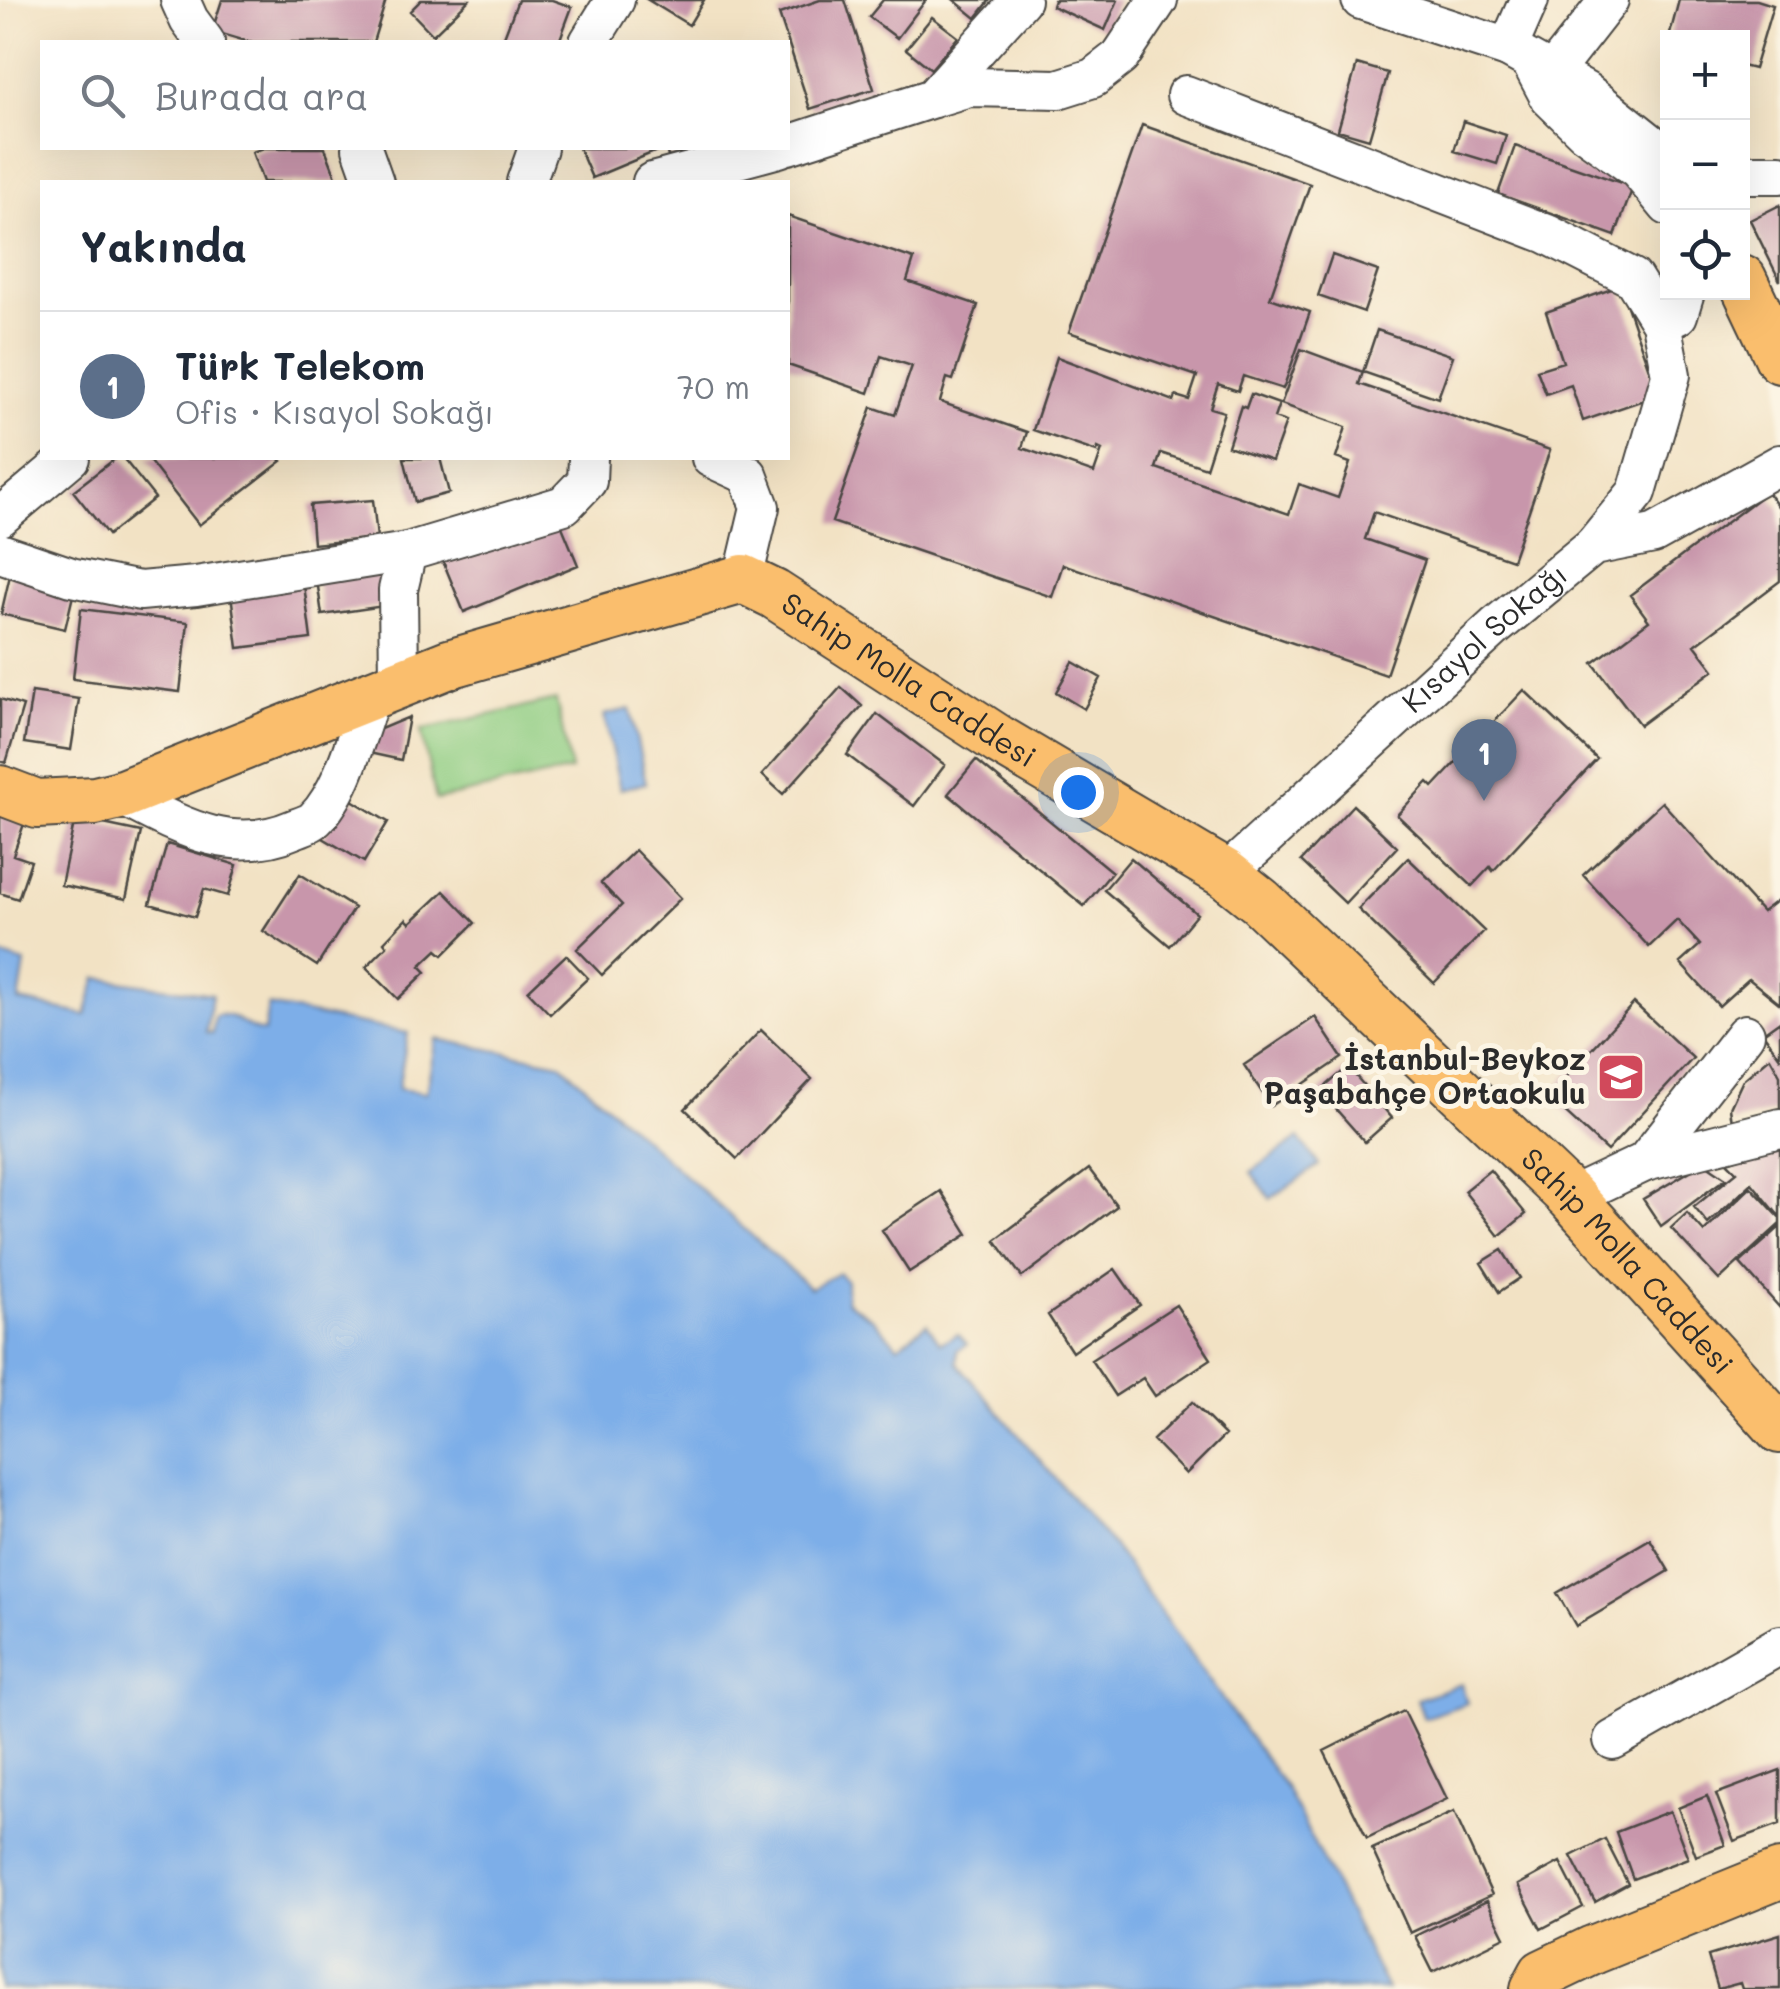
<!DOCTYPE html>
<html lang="tr">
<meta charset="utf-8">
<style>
:root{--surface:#fff;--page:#f6f6f7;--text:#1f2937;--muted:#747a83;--line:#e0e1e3;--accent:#d1495b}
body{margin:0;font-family:Mali,sans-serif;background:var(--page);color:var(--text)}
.controls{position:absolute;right:30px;top:30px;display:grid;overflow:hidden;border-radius:0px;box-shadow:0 10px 40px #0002}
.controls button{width:90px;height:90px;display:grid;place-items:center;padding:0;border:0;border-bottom:2px solid var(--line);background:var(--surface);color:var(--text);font:50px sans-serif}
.you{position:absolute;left:1078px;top:792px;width:35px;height:35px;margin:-25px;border:8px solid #fff;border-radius:50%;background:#1a73e8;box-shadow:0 0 0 15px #1a73e833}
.badge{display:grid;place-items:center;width:65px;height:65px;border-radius:50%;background:var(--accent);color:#fff;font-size:32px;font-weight:700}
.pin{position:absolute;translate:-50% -82px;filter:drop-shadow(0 2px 5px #0008)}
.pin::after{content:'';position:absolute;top:52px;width:35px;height:30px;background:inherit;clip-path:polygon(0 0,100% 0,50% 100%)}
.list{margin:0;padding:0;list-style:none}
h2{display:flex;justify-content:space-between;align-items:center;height:130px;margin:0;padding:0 40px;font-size:42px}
h2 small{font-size:32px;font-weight:400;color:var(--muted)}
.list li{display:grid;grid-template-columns:65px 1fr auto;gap:30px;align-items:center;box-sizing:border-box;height:150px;padding:0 40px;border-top:2px solid var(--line)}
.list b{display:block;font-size:38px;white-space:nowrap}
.list p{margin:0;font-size:32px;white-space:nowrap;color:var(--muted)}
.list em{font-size:32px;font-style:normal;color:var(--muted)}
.icon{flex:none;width:55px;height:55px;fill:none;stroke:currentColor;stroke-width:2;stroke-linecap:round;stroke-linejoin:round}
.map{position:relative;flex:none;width:1780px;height:1989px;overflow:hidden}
.search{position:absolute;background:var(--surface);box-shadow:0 10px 40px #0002;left:40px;top:40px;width:750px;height:110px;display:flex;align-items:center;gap:25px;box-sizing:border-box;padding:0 35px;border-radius:0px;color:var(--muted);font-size:38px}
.panel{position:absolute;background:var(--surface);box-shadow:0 10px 40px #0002;left:40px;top:180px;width:750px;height:280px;border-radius:0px}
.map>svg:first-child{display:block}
</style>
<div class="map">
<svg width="1780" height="1989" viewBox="0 0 1780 1989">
<rect width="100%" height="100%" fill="#fcf5e5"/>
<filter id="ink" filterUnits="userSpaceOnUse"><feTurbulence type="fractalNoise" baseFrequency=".01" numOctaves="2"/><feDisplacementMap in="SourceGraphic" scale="20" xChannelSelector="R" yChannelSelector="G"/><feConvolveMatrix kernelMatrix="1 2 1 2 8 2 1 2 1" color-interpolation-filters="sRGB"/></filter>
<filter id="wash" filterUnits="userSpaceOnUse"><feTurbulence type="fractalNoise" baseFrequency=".0048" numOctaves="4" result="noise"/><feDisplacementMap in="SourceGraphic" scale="40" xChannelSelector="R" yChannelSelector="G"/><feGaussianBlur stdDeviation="2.25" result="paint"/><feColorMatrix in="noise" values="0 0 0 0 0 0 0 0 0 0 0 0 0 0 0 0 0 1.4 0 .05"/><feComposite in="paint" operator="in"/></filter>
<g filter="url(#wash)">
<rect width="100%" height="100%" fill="#f2e2c4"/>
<!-- green -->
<path fill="#90cd83" stroke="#5e7c57" stroke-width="2.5" d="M556 700 571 770 436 800 421 730Z"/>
<!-- water -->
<path fill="#7daee8" stroke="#546c8a" stroke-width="2.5" d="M630 709 646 783 620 789 604 715Z
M0 955 25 963 19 1001 86 1015 97 978 212 994 206 1032 212 1033 215 1016C236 1010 244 1031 264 1032L268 1006 408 1033 398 1089 426 1093 436 1039 560 1063 810 1288 839 1273 846 1281V1301L873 1319 898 1346 927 1324 940 1343 958 1334 967 1344 957 1350V1363L1114 1547 1287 1790 1387 1989H0Z
M1299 1138 1319 1165 1270 1199 1251 1172Z
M1461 1684 1467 1703 1424 1718 1417 1699Z"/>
<g id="blocks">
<!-- building -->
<path fill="#c896ab" d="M222 0H386L373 42H249L212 31Z
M421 0H469L433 35 410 11Z
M518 0H552L572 7 559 42H502Z
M648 0H704L689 25Z
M820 0H845L874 89 810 109 779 14Z
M883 0H926L897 38 869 17Z
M954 0H990L976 18Z
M1054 0H1118L1105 30 1052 6Z
M1679 0H1757L1773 5 1754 69 1742 66V38H1669Z
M932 17 958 37 931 69 906 49Z
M1357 64 1388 73 1369 139 1338 130Z
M1463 121 1506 135 1497 164 1454 151Z
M1142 125 1310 184 1270 298 1310 312 1283 389 1243 376 1238 391 1218 384 1210 408 1224 412 1206 468 1161 453 1156 468 1289 514 1299 484 1338 498 1350 463 1336 458 1346 427 1281 404 1301 349 1363 372 1359 384 1550 450 1512 560 1374 512 1365 539 1425 560 1386 675 1063 564 1052 597 832 522 872 407 895 415 912 366 881 356 869 393 788 365V216L914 259 907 281 978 305 953 380 947 378 940 402 1027 432 1022 448 1094 473 1102 450 1098 448 1097 452 1033 430 1057 357 1174 401 1176 396 1189 400 1197 376 1069 332Z
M1515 146 1633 187 1615 236 1498 194Z
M264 148H325L338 182H263L252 152Z
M579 148H658L659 150 592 178Z
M666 148H699V149L668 157Z
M1780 205V281L1750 220Z
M1332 255 1378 271 1364 312 1318 296Z
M1620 286 1658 395 1583 421 1571 385 1546 394 1537 370 1563 362 1546 312Z
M1377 330 1453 356 1438 398 1363 372Z
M1251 394 1279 404 1274 418 1286 422 1272 461 1228 446 1241 406 1246 408Z
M116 458H123L155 498 108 535 73 491Z
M147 458H279L282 461 199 525Z
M404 458H440L449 493 415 502Z
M1767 492 1780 509V581L1695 645 1714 670 1640 725 1593 663 1649 621 1630 595Z
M373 500 377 538 313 544 310 505Z
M556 512 578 565 464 612 442 559Z
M11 571 75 587 65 629 1 614Z
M379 571 384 606 322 615 317 580Z
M304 585 311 639 238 648 231 594Z
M81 609 188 622 180 692 73 679Z
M1073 662 1101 678 1084 709 1056 692Z
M841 687 862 706 783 794 762 775Z
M1524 690 1597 759 1493 871 1490 867 1472 886 1397 815 1428 782 1433 787Z
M32 692 79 699 71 750 24 743Z
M0 699 23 706 6 763 0 761Z
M877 714 945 765 914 806 847 755Z
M409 717 401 760 360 751 364 736Z
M976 760 1112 872 1084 906 948 794Z
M347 797 388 822 364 862 323 838Z
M1662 802 1762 912 1780 898V1004L1749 979 1719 1006 1680 963 1700 945 1677 920 1649 947 1583 875Z
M1353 805 1397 847 1345 903 1301 861Z
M0 816 24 824 13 855 31 861 18 899 0 893Z
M75 818 141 832 126 899 61 885Z
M167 844 237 865 228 896 204 889 195 917 150 904Z
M635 850 681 898 602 975 577 949 622 905 601 883Z
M1131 858 1197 914 1170 946 1104 890Z
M1408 858 1484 931 1434 983 1358 909Z
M300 874 354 908 317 966 263 931Z
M444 891 475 923 443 955 437 950 420 966 426 972 398 999 366 967 387 946 384 942 406 919 410 923Z
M566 955 588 978 550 1014 528 991Z
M1634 1003 1693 1058 1607 1151 1548 1097Z
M1315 1017 1342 1058 1271 1106 1244 1065Z
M1780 1021V1057L1763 1033Z
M761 1030 812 1079 737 1159 685 1109Z
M1770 1057 1780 1075V1110L1732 1123 1730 1108 1743 1080Z
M1348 1067 1392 1118 1365 1142 1320 1091Z
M1780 1144V1217L1752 1183 1708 1224 1694 1207 1737 1172 1727 1162Z
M1704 1163 1726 1178 1661 1226 1643 1199Z
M1089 1169 1117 1206 1022 1277 995 1240Z
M1490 1170 1526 1214 1499 1236 1464 1191Z
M1751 1187 1780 1218V1224L1719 1280 1671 1228 1687 1213 1704 1232Z
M941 1191 968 1234 909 1272 882 1230Z
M1780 1227V1308L1740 1263Z
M1502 1250 1520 1278 1499 1292 1481 1263Z
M1115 1269 1140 1305 1072 1352 1048 1315Z
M1176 1305 1211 1359 1155 1396 1143 1378 1115 1396 1091 1360Z
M1192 1402 1225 1435 1186 1474 1153 1440Z
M1650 1539 1669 1571 1576 1626 1557 1593Z
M1404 1711 1447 1799 1367 1838 1324 1751Z
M1780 1770V1824L1734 1841 1716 1794Z
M1707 1796 1725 1845 1696 1856 1678 1808Z
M1670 1811 1688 1858 1633 1879 1616 1832Z
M1454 1812 1492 1895 1410 1933 1372 1849Z
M1605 1839 1628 1884 1595 1902 1571 1856Z
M1560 1862 1583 1907 1541 1929 1518 1885Z
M1487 1901 1505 1937 1433 1972 1415 1936Z
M1780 1934V1989H1742L1740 1983 1718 1989 1708 1956Z"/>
</g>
</g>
<g filter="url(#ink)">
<use href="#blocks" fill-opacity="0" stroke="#494642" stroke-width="2.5"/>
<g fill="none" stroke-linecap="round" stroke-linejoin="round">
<!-- minor casing -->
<g stroke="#494642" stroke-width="42">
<g id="minor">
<path d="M180 0 189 20 205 42"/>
<path d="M1361 0 1508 48 1585 91 1668 157"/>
<path d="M589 42 615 0"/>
<path d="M1508 48 1529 0"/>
<path d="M1533 66 1550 98 1584 131 1638 170 1668 206"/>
<path d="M1552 73 1609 0"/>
<path d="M1186 95 1547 234 1633 278 1661 323 1671 375 1637 492 1593 546"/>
<path d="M933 98 969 87 1058 89 1093 78 1120 57 1158 0"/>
<path d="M788 145 933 98 1021 0"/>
<path d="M362 148 374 182"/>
<path d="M1742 174H1780"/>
<path d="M526 182 538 148"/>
<path d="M652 182 779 148"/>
<path d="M1661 323 1678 315 1685 292"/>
<path d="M711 458 748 475 760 507 743 579"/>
<path d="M0 517 70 458"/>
<path d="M0 553 71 577 140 591 196 586 407 552"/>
<path d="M399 682 398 590 407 552 564 505 587 481 588 458"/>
<path d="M120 795C177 824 230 857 294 829 301 826 310 824 315 819 343 792 358 730 372 693"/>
<path id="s1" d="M1226 874 1496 626 1593 546 1654 534 1780 464"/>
<path d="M1645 1162 1745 1034"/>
<path d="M1571 1197 1645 1162 1780 1128"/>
<path d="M1613 1740 1780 1645"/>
</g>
</g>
<!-- major casing -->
<g stroke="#494642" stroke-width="52">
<g id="major">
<path d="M1742 279 1780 359"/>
<path id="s2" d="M0 790 37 804 95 801 120 795 449 664 743 579 774 594 999 740 1226 874 1260 901 1571 1197 1780 1429"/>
<path d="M1535 1989 1543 1974 1593 1950 1780 1874"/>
</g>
</g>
<!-- minor -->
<use href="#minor" stroke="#fff" stroke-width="38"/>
<!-- major -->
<use href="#major" stroke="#fabe6d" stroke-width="48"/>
</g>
</g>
<!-- icons -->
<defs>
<g id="school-square" transform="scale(2.5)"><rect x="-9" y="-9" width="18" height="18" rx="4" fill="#d1495b" stroke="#fcf5e5"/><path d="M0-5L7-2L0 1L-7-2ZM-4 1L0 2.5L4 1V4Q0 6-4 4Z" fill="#fff"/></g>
</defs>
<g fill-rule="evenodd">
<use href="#school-square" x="1621" y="1077"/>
</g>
<g text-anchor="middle" stroke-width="10" stroke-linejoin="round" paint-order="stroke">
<!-- street labels -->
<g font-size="30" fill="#2b2b2b" stroke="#fcf5e5">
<text dy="10" stroke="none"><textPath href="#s1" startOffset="350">Kısayol Sokağı</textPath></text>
<text dy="10" stroke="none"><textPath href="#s2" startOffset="978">Sahip Molla Caddesi</textPath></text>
<text dy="10" stroke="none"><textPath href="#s2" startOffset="1908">Sahip Molla Caddesi</textPath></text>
</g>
<!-- poi labels -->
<g font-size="30" font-weight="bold" fill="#2b2b2b" stroke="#fcf5e5" text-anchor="end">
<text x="1586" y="1070">İstanbul-Beykoz<tspan x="1586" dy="34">Paşabahçe Ortaokulu</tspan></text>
</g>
</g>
</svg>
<div class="controls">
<button>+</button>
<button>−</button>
<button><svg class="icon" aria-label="locate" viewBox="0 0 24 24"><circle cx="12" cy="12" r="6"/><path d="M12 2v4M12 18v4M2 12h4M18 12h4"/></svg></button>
</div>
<div class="you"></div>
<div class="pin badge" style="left:1484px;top:801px;background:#5c6f8a">1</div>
<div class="search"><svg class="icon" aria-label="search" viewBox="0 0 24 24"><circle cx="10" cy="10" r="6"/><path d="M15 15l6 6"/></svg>Burada ara</div>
<section class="panel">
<h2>Yakında<small></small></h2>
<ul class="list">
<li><span class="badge" style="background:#5c6f8a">1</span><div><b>Türk Telekom</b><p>Ofis · Kısayol Sokağı</p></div><em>70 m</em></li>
</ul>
</section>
</div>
